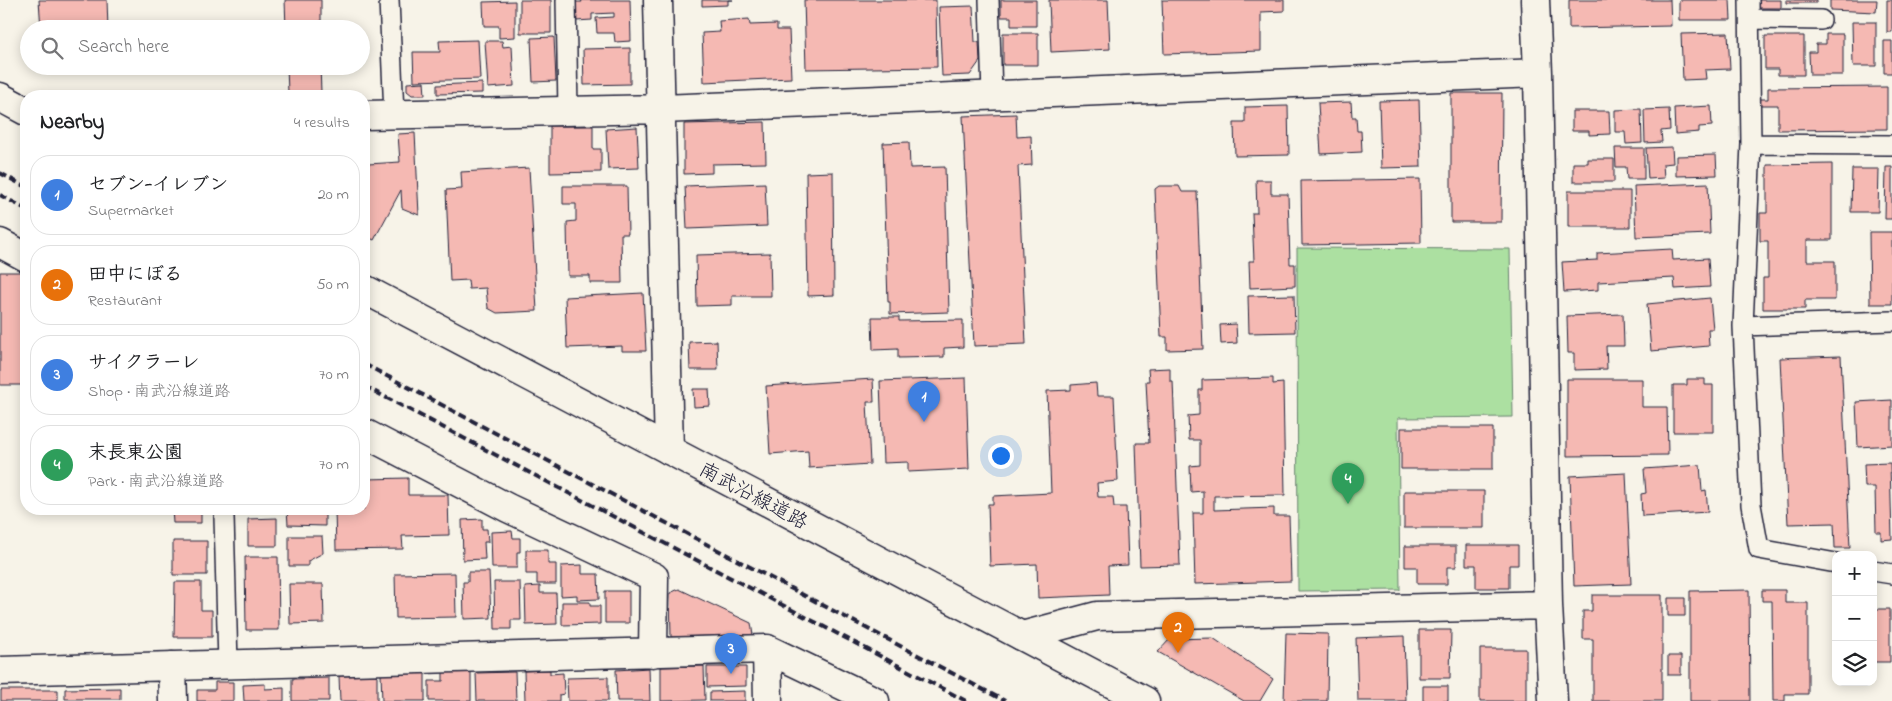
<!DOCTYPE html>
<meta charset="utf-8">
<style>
:root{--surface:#fff;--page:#f6f6f6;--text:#202124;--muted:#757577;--line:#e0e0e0;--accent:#d93025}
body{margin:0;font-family:"Indie Flower","Klee One",sans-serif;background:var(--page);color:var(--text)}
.controls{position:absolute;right:15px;bottom:15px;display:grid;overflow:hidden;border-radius:10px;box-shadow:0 2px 12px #0003}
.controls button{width:45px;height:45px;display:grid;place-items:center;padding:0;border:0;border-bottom:1px solid var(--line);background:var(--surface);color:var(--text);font:25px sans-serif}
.you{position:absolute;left:1000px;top:455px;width:18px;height:18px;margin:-12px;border:4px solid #fff;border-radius:50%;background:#1a73e8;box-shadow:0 0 0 8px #1a73e833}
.badge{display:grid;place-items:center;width:32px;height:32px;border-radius:50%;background:var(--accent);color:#fff;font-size:16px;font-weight:700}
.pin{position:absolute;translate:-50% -41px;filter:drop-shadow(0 1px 2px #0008)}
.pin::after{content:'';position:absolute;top:26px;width:18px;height:15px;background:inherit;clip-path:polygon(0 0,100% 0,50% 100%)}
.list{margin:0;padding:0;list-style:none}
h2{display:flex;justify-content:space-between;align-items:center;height:65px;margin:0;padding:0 20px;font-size:21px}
h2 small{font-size:16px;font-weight:400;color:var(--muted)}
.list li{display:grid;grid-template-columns:32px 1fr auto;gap:15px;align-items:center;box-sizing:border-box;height:80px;margin:0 10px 10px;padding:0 10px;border:1px solid var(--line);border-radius:20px}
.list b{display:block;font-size:19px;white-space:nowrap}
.list p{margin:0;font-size:16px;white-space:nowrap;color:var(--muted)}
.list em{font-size:16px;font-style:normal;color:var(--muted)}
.icon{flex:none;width:28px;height:28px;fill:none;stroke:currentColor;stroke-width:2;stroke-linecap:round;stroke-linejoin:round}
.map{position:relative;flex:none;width:1892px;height:701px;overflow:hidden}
.search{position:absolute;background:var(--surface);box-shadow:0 2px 12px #0003;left:20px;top:20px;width:350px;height:55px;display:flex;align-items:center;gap:12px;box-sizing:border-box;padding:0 18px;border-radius:28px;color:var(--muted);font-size:19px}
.panel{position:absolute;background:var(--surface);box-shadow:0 2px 12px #0003;left:20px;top:90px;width:350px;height:425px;border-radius:20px}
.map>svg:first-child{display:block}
</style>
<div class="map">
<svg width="1892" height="701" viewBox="0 0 1892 701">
<rect width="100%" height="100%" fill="#f7f3e8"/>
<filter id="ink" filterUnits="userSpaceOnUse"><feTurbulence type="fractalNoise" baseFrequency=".02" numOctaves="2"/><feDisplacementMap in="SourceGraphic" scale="10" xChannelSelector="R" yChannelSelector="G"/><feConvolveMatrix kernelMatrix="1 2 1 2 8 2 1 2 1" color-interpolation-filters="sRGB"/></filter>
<g filter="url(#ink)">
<!-- green -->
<path fill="#ace0a1" stroke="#67816e" d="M1297 248 1510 249 1513 417 1398 418 1400 590 1298 591Z"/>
<!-- building -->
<path fill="#f5b9b3" stroke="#22223b" d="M39 0H107L108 29H41Z
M285 0H321V29H286Z
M520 0H551V33H520Z
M581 0H630L631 41 615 42 614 33H597L596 18 614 17V13L592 14V20L576 21 575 2H582Z
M702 0H733H728V5L702 6Z
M804 0H936L937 67 806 69Z
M1001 0H1036V26H1011V17H1001Z
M1049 0H1108L1110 49 1051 52Z
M1162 0H1284V11L1261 12V51L1164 54Z
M1569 0H1670L1671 26 1569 28Z
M1679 0H1730L1731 20H1679Z
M1758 0H1781V8H1758Z
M1786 0H1816V3H1786Z
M1830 0H1877L1876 12 1830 10Z
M1887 0H1892V32H1887Z
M515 1V37L499 38V26H484L483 2Z
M973 6 975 42H979L980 61 970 75 942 76 939 7Z
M749 19 750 25 777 24V30H789L791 78 704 82 702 33 720 32 719 21Z
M1852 22H1876V66H1853Z
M1003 33H1038V65H1003Z
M1728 33 1730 69 1705 70 1706 79 1683 80 1681 34Z
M1826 34H1843V75H1810L1809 52H1816V44H1826Z
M1765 36H1804V75H1778V69H1765Z
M554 37 556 81 533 82 531 38Z
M478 40 480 79 414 81 413 52H440L439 41Z
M485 41H502L503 47 512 46 514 86 488 88Z
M1884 41H1892V73H1884Z
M630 48V84L584 85 583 49Z
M287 66H320L321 92 288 93Z
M424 82 425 95H412L407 91V83Z
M482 83V93L437 94V85Z
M1887 87V129L1778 130V105H1759V99H1768V88Z
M1451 93H1502L1501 222H1451Z
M1419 100 1421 167 1381 168 1379 101Z
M1351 102 1352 117H1356L1357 131H1361L1362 152 1321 154 1318 103Z
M1288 106 1289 155 1235 156 1234 123H1245V107Z
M1711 106 1712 126 1699 127V132L1675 134 1674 108Z
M1641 109 1642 143 1626 144 1625 132H1615V110Z
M1669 109 1670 130 1661 131 1662 142 1645 143 1644 110Z
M1572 111H1609L1610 134 1589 135V131H1572Z
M1016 114 1017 137 1031 136 1032 165 1018 166 1026 344 974 346 963 116Z
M765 122 766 163 712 164V173L684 174V124Z
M550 126H593V149H601V172L550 173Z
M637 127 639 168 608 169 606 129Z
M415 133 419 215 402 208 401 190 374 240 364 235V162L368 164 400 162 398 134Z
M909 142 910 168 945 167 949 312 890 314V302H888L883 143Z
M1672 147 1673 163 1663 164 1664 178 1648 179 1646 148Z
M1615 148H1644V179H1627L1626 167H1616Z
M1716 155 1717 175 1676 176V156Z
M1588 159H1614V182H1573V163H1588Z
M1832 164V240H1807V261H1835V300H1805V309H1763V278H1768V241H1760V213H1767V165Z
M1886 167H1892V219H1885Z
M529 168 537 311 497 313 488 308 486 288 469 289 468 280 450 281 446 190 462 189 461 172Z
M1852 169H1879L1878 212H1851Z
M833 172 834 295 808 296 806 173Z
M1420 179 1421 243 1302 245 1301 181Z
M1256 180H1271V194H1288L1290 264H1295V286L1250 288 1249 261H1254L1252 213H1257Z
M765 183 767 226 687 229 685 186Z
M1708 183 1710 234 1636 237 1634 186Z
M563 186H627L628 234H621L622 283H590V276H568L567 222 576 221V204H563Z
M1159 186H1179L1182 192H1197L1203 349 1167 350V337H1161L1155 189Z
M1568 191H1630V227H1568Z
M1869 232H1892V304H1870Z
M1672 249 1673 260 1708 258 1710 287 1675 289 1674 278 1598 282V290L1564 292 1562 262 1597 260V253Z
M770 253 771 296H732V305L697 306 696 255Z
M0 272H24V304H26V385H0Z
M643 293 646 351H622V346L567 348 565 297Z
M1294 295 1295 332 1249 333 1248 296Z
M1710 298 1713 329H1708L1709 346 1651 351 1647 304Z
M1623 314 1624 346H1606L1607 369 1574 370V353H1568L1567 316Z
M872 317H899V321L963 320V347L944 348V357L898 358V349L873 350Z
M1236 324 1237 343 1221 344 1220 325Z
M717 341 718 370H690L689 342Z
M1841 356 1850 548H1835L1834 523 1788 524 1780 358Z
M1170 368V381H1173L1180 565 1140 566 1136 443H1149L1146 381H1149L1148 369Z
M966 378 969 469 908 472V462L883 463 880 381Z
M1273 378V384L1283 383 1285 495 1214 496V510L1274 508V516H1289L1291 581 1195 584 1193 513H1203V491L1191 492 1190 466 1200 465V440H1189L1188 416 1199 415V390H1202V380Z
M873 379 874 402H867L870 464 809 468 808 451 770 454 766 386Z
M1567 379H1642V407H1667L1668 455 1567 456Z
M1687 379H1705V385H1713V432H1673V385H1687Z
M1096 383 1097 396H1114L1118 481 1097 483 1098 497H1113L1114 507H1126L1128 565 1108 566 1109 595 1038 598 1037 564 990 566 988 504H993V496L1051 493 1047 391 1071 390V385Z
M693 389H709L710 406 694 407Z
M1892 400V445L1858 447 1856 402Z
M1401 428H1493V469H1401Z
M1890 463 1892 539 1881 540V532H1876L1875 487H1865L1864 464Z
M364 464H367V479L408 478V495H448L449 535 402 536 403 549 336 550 335 509H364Z
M1700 465 1702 491 1706 490 1708 512 1642 516 1641 494 1646 493 1644 469Z
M1626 473 1631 584 1574 586 1570 476Z
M1404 491H1484V528H1404Z
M172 509H201V523H173Z
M287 509H325V526L288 525Z
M277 518V546H248V519Z
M482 519V529H487L488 542H484L485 559 463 560 462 520Z
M512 531 513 538H520V552H517V568H492L491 532Z
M289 536H322L323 553 308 561V566H289Z
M173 541H207V575H173Z
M1466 545H1518V565H1509V588H1476V565H1466Z
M1405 546H1456V567H1447V584H1417V567H1405Z
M526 550H548V564H556V584H537V574H526Z
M245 557H278L279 630H246Z
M582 565V574H598L599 599 577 600V595L561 596V566Z
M468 572H489L491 618 464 619 463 582H468Z
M455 573 456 617 396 618 395 574Z
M175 582H201V610H212V637H174Z
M494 582H520L521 620H511V629H495Z
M289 584H323L324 623 290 624Z
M540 586V593H556L557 624 526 625 525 587Z
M679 589 751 623 753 635 671 637 670 593Z
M1749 590 1750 701H1690V591Z
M1762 590H1785V603H1808V694H1785V701H1773L1772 601H1762Z
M605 591H629V623H605Z
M1592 595H1662V701H1593V639H1583V611H1592Z
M1668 598H1685V616H1668Z
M562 602H590V606H600V624L562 625Z
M1873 609H1890V662H1873Z
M1419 630H1451L1450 678H1419Z
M1286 633 1328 634 1327 701H1284Z
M1404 636 1406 701H1358L1356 638Z
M1213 638 1273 679 1260 701H1244L1158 652 1170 639Z
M1480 649H1526V701H1480Z
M1668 656H1681V675H1668Z
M704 666 705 700 661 701V667Z
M707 667H746V686L707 687Z
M649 668 650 701H617L616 670Z
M550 670V674L563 673 564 694 559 695V701H525L524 671Z
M443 672H471V701H429V681H443Z
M515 672 516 701H477L476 673Z
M425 673V701H382L381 674Z
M377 675V701H340L339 676Z
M608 677V701H568L567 678Z
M329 678V701H292V679Z
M215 682H233V701H197V690H215Z
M265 684V689L284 688V701H244L243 685Z
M1423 686H1448V701H1423Z
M120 688V699H65V689Z
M1 690H58V701H1Z
M745 691V701H710V692Z"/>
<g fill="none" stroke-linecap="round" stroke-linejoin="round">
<!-- lane casing -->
<g stroke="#22223b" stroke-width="22">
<path id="lane" d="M389 0 394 114
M566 0 568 110
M989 0 992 95
M1749 0 1751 144 1743 326 1751 505 1759 549 1836 563
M1750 19 1821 20
M1751 144 1892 145
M1743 326 1892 321
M224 517 228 664
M1873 571 1892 574"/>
</g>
<!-- street casing -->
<g stroke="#22223b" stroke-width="31">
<path id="street" d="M658 0 669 450
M1535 0 1538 73 1548 605 1553 701
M364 115 662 109 1538 73
M0 243 26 257
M364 433 508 508 654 577 653 653
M1022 636 1097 616 1548 605
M767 649 768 701
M172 666 173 701
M0 671 767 649 875 701"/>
</g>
<!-- secondary casing -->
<g stroke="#22223b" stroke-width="31">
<path id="secondary" d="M0 97 26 111
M364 289 1145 701"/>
</g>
<!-- lane -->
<use href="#lane" stroke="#f7f3e8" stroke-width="19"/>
<!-- street -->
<use href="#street" stroke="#f7f3e8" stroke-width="28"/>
<!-- secondary -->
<use href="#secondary" stroke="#f7f3e8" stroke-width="28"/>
<!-- rail -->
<path stroke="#22223b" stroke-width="4" stroke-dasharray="8 4" stroke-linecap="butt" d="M0 173 26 187
M0 195 26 209
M364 364 1005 701
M364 386 966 701"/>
</g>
</g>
<g text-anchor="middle" stroke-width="4" stroke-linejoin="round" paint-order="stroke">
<!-- street labels -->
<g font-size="20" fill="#22223b" stroke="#f7f3e8">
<text transform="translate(754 495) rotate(28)" y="7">南武沿線道路</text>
</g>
</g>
</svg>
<div class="controls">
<button>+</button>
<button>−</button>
<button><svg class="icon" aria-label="layers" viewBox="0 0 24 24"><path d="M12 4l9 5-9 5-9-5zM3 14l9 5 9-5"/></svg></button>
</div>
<div class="you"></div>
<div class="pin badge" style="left:924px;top:422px;background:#3f7fe0">1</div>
<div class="pin badge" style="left:1178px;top:653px;background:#e8710a">2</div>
<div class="pin badge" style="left:731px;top:674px;background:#3f7fe0">3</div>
<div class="pin badge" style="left:1348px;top:504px;background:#2e9e5b">4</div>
<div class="search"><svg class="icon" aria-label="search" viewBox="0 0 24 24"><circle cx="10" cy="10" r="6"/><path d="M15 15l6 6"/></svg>Search here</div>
<section class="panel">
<h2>Nearby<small>4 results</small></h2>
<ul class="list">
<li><span class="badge" style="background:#3f7fe0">1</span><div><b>セブン-イレブン</b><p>Supermarket</p></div><em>20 m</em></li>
<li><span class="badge" style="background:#e8710a">2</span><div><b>田中にぼる</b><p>Restaurant</p></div><em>50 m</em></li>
<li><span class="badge" style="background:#3f7fe0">3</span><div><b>サイクラーレ</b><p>Shop · 南武沿線道路</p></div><em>70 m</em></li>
<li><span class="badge" style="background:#2e9e5b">4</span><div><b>末長東公園</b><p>Park · 南武沿線道路</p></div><em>70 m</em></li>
</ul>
</section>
</div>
